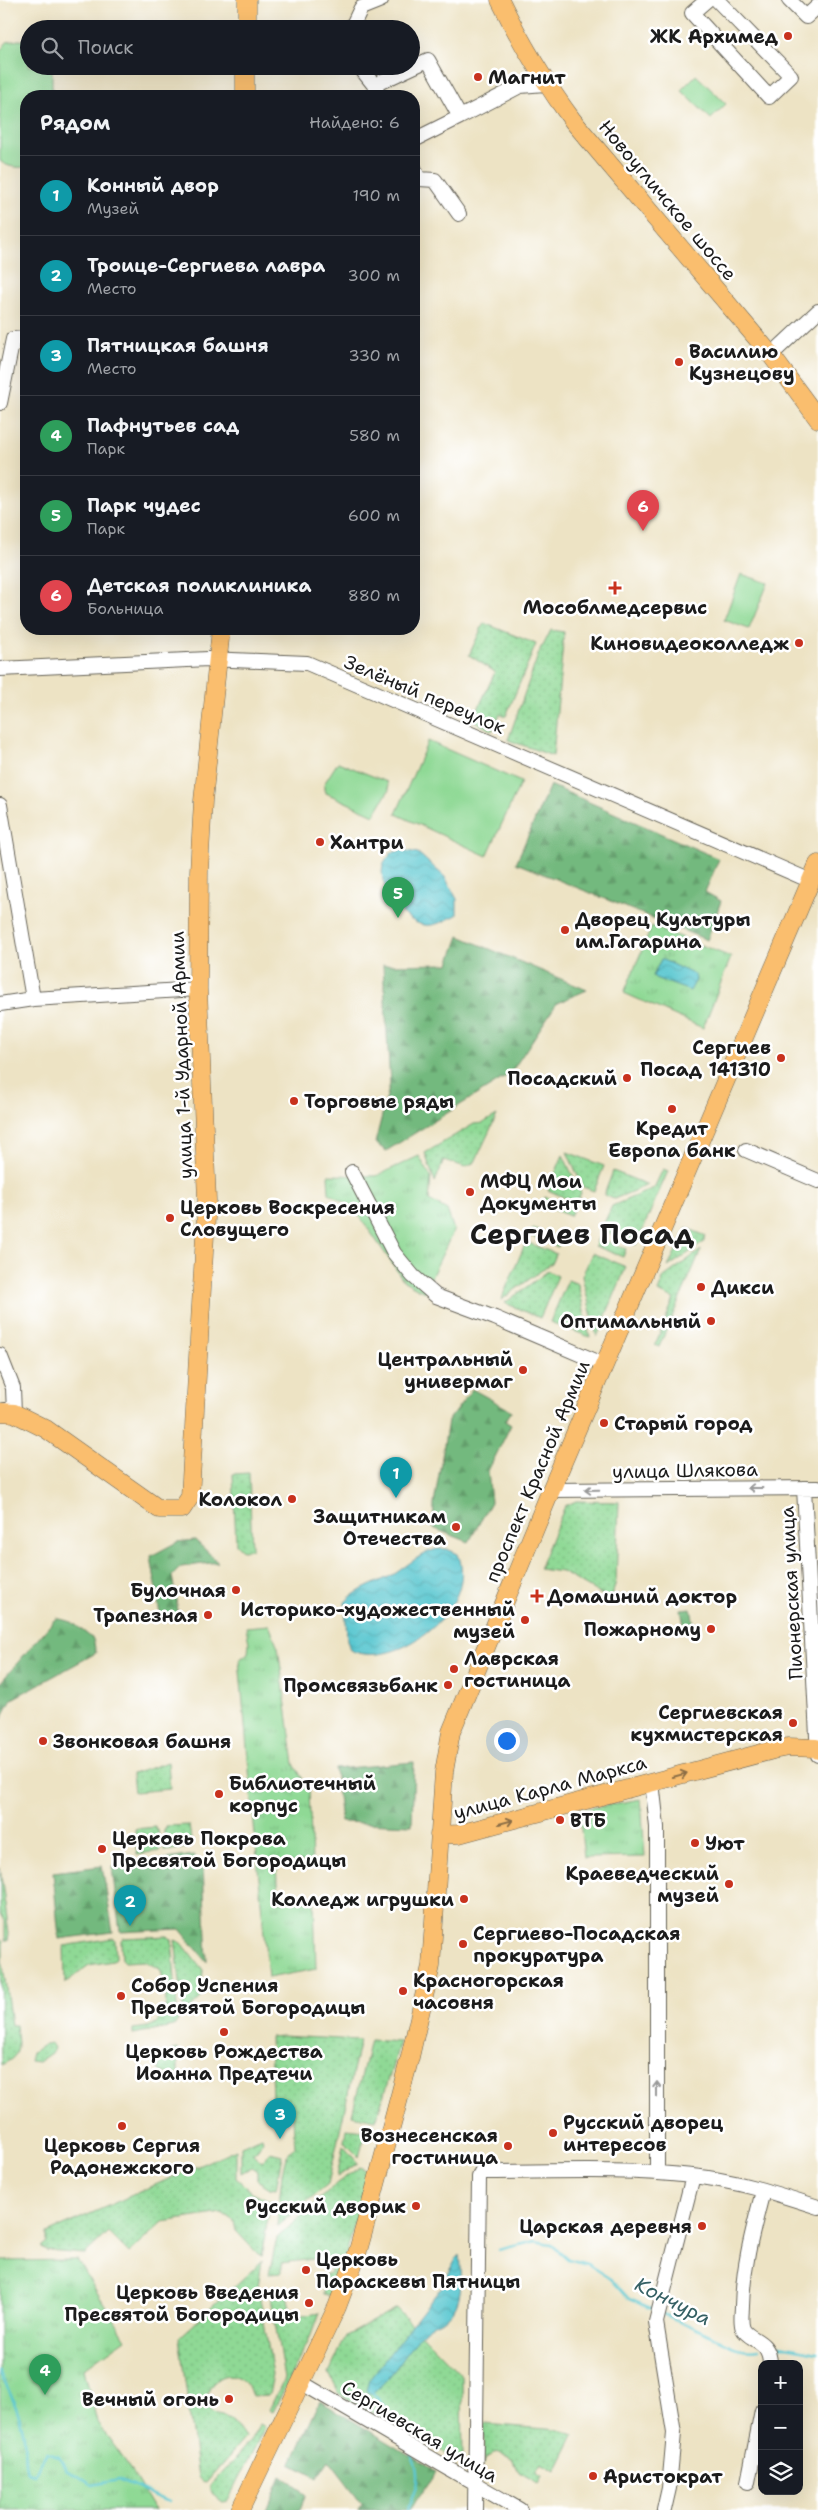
<!DOCTYPE html>
<html lang="ru">
<meta charset="utf-8">
<style>
:root{--surface:#171b24;--page:#242831;--text:#f1f3f6;--muted:#9ea1a6;--line:#363941;--accent:#c8321e}
body{margin:0;font-family:"Shantell Sans",sans-serif;background:var(--page);color:var(--text)}
.controls{position:absolute;right:15px;bottom:15px;display:grid;overflow:hidden;border-radius:10px;box-shadow:0 5px 20px #0002}
.controls button{width:45px;height:45px;display:grid;place-items:center;padding:0;border:0;border-bottom:1px solid var(--line);background:var(--surface);color:var(--text);font:25px sans-serif}
.you{position:absolute;left:506px;top:1740px;width:18px;height:18px;margin:-12px;border:4px solid #fff;border-radius:50%;background:#1a73e8;box-shadow:0 0 0 8px #1a73e833}
.badge{display:grid;place-items:center;width:32px;height:32px;border-radius:50%;background:var(--accent);color:#fff;font-size:16px;font-weight:700}
.pin{position:absolute;translate:-50% -41px;filter:drop-shadow(0 1px 2px #0008)}
.pin::after{content:'';position:absolute;top:26px;width:18px;height:15px;background:inherit;clip-path:polygon(0 0,100% 0,50% 100%)}
.list{margin:0;padding:0;list-style:none}
h2{display:flex;justify-content:space-between;align-items:center;height:65px;margin:0;padding:0 20px;font-size:21px}
h2 small{font-size:16px;font-weight:400;color:var(--muted)}
.list li{display:grid;grid-template-columns:32px 1fr auto;gap:15px;align-items:center;box-sizing:border-box;height:80px;padding:0 20px;border-top:1px solid var(--line)}
.list b{display:block;font-size:19px;white-space:nowrap}
.list p{margin:0;font-size:16px;white-space:nowrap;color:var(--muted)}
.list em{font-size:16px;font-style:normal;color:var(--muted)}
.icon{flex:none;width:28px;height:28px;fill:none;stroke:currentColor;stroke-width:2;stroke-linecap:round;stroke-linejoin:round}
.map{position:relative;flex:none;width:818px;height:2510px;overflow:hidden}
.search{position:absolute;background:var(--surface);box-shadow:0 5px 20px #0002;left:20px;top:20px;width:400px;height:55px;display:flex;align-items:center;gap:12px;box-sizing:border-box;padding:0 18px;border-radius:28px;color:var(--muted);font-size:19px}
.panel{position:absolute;background:var(--surface);box-shadow:0 5px 20px #0002;left:20px;top:90px;width:400px;height:545px;border-radius:20px}
.map>svg:first-child{display:block}
</style>
<div class="map">
<svg width="818" height="2510" viewBox="0 0 818 2510">
<defs>
<pattern id="grass-dots" width="8" height="8" patternUnits="userSpaceOnUse" patternTransform="scale(1.25)"><rect width="8" height="8" fill="#8fd995"/><path d="M2 2h.1M6 6h.1" fill="none" stroke="#7bba80" stroke-width="1.8" stroke-linecap="round"/></pattern>
<pattern id="forest-firs" width="22" height="20" patternUnits="userSpaceOnUse" patternTransform="scale(1.25)"><rect width="22" height="20" fill="#73b97e"/><path d="M5 1l3.5 6h-7zM16 11l3.5 6h-7z" fill="#639e6c"/></pattern>
<pattern id="park-tufts" width="24" height="20" patternUnits="userSpaceOnUse" patternTransform="scale(1.25)"><rect width="24" height="20" fill="#8fd995"/><path d="M3 7l-1-3M5 7V3M7 7l1-3M15 17l-1-3M17 17v-4M19 17l1-3" fill="none" stroke="#7bba80"/></pattern>
<pattern id="water-waves" width="16" height="10" patternUnits="userSpaceOnUse" patternTransform="scale(1.25)"><rect width="16" height="10" fill="#5ac7d0"/><path d="M0 5q4-4 8 0t8 0" fill="none" stroke="#4eaab2"/></pattern>
</defs>
<rect width="100%" height="100%" fill="#fff"/>
<filter id="ink" filterUnits="userSpaceOnUse"><feTurbulence type="fractalNoise" baseFrequency=".02" numOctaves="2"/><feDisplacementMap in="SourceGraphic" scale="10" xChannelSelector="R" yChannelSelector="G"/><feConvolveMatrix kernelMatrix="1 2 1 2 8 2 1 2 1" color-interpolation-filters="sRGB"/></filter>
<filter id="wash" filterUnits="userSpaceOnUse"><feTurbulence type="fractalNoise" baseFrequency=".0096" numOctaves="4" result="noise"/><feDisplacementMap in="SourceGraphic" scale="20" xChannelSelector="R" yChannelSelector="G"/><feGaussianBlur stdDeviation="1.12" result="paint"/><feColorMatrix in="noise" values="0 0 0 0 0 0 0 0 0 0 0 0 0 0 0 0 0 1.4 0 .05"/><feComposite in="paint" operator="in"/></filter>
<g filter="url(#wash)">
<rect width="100%" height="100%" fill="#ede3c4"/>
<!-- grass -->
<path fill="url(#grass-dots)" stroke="#567a58" d="M484 623 536 644 506 716 500 714 492 731 473 720 495 672 469 655Z
M551 630 564 632 553 756 508 740 541 647 543 646Z
M497 1115 475 1162 465 1167 444 1160 435 1182 425 1153 474 1124 483 1123Z
M567 1152 604 1166 594 1191 583 1187Z
M563 1155 581 1193 576 1203 548 1190Z
M663 1169 668 1171 636 1245 601 1230 612 1206 654 1188Z
M613 1171 648 1185 614 1199 604 1195Z
M545 1197 573 1209 570 1216 542 1205Z
M533 1228 561 1239 558 1247 530 1236Z
M687 1228 706 1236 703 1243 668 1267Z
M598 1238 626 1249 623 1257 595 1246Z
M526 1242 556 1254 553 1262 501 1300Z
M701 1250 659 1347 655 1345 674 1299 658 1292 664 1277Z
M592 1253 626 1267 597 1337 582 1276Z
M548 1271 558 1276 540 1318 505 1303Z
M568 1280 578 1284 590 1337 550 1322Z
M249 1473 252 1549 242 1550 236 1544 233 1474Z
M576 1501 619 1502 616 1581 611 1600 562 1572 539 1569 565 1506Z
M168 1762 170 1789 134 1792 132 1774Z
M189 1825 192 1847 165 1851 164 1830 166 1829V1826Z
M156 1827V1830H158L160 1851 137 1854 135 1829Z
M0 1868 9 1934 8 1940H5V1922L0 1913Z
M168 1936 172 1940 178 2020 174 2026 133 2034V2029C139 2028 148 2028 153 2025 172 2015 166 1985 160 1969L144 1961 125 1962 122 1959 121 1940 123 1938Z
M0 1938 3 1941V1964L11 2025H16C18 2047 23 2055 1 2065Z
M113 1938 115 1940 116 1958 113 1961 89 1965 65 1983 64 1946Z
M175 1940 182 1943 203 1970 201 1998 184 2014Z
M281 2036 360 2040 328 2184 277 2226 282 2173 286 2157 295 2147 292 2104 281 2098 272 2099 270 2037Z
M370 2040 400 2042 376 2120 352 2115Z
M51 2043 54 2048 51 2053 38 2062 30 2061 32 2053 45 2044Z
M178 2049V2073L175 2076 159 2071V2063L172 2050Z
M346 2129 366 2131 359 2157 344 2142Z
M262 2137 263 2141 253 2154 262 2162 270 2152 282 2155 276 2189 270 2188 257 2180V2170L252 2167 241 2173V2146Z
M343 2146 358 2163 337 2177Z
M236 2149V2178L252 2192 271 2201 261 2257 236 2231 234 2221 222 2213 163 2222 129 2253 108 2232 85 2254 47 2251 41 2248 47 2243V2233Z
M360 2167 368 2171 347 2251 329 2296 323 2295 325 2276 330 2272C330 2264 329 2260 321 2258L281 2263V2273L269 2274 277 2238 337 2183Z
M262 2261 258 2286 273 2375 269 2395 252 2396C250 2391 247 2385 244 2382 226 2364 202 2385 208 2407L215 2414 231 2419 245 2438 206 2483 202 2482 198 2477 179 2337Z
M287 2294 291 2313 297 2317 319 2313 311 2335 273 2412 269 2410 284 2379 271 2297Z
M396 2308 462 2376 463 2463 339 2394 329 2373 346 2336Z
M260 2424 265 2427 228 2500 223 2501 210 2492V2486L251 2440Z
M484 2424 559 2430 574 2435 556 2471 541 2463 535 2472 542 2476 538 2483 519 2472 513 2459 497 2452 486 2459 483 2467Z"/>
<!-- forest -->
<path fill="url(#forest-firs)" stroke="#486a4d" d="M550 785 719 859 705 892 721 901 707 940 516 863Z
M459 936 587 990 557 1003 510 1074 386 1151 375 1143 390 1084 383 965 449 964Z
M472 1389 512 1411 505 1421 511 1425 488 1471 491 1502 469 1542 433 1528 434 1504 448 1421Z
M195 1540 218 1562 181 1567 172 1576 179 1617 161 1621 151 1556 177 1542Z
M691 1608 694 1625 684 1626 681 1609Z
M56 1618 72 1622 93 1639 96 1653 12 1699 0 1722V1683Z
M414 1762 412 1825 341 1822 335 1769Z
M194 1855 203 1865 207 1962 180 1929 120 1932 112 1867Z
M102 1866 113 1932 59 1939 53 1872Z
M320 2401 436 2471 410 2510H359L362 2503 329 2460 317 2478 291 2464Z
M281 2476 307 2494 300 2510H267Z"/>
<!-- park -->
<path fill="url(#park-tufts)" stroke="#567a58" d="M652 926 731 957 703 1028 624 993Z
M419 1156 431 1177 429 1200 447 1210 454 1230 424 1292 404 1281 354 1208 329 1193 328 1175 376 1176Z
M269 1625 278 1647 294 1764 309 1790 312 1861 277 1863 279 1902 314 1900 316 1969 268 1978 239 1660 248 1653 249 1643 246 1627Z
M641 1799 645 1857 584 1858 579 1810Z
M77 2260 126 2339 84 2369 97 2422 128 2465 155 2510H0V2261Z"/>
<!-- pitch -->
<path fill="#8fd995" stroke="#567a58" d="M19 40 29 41V66H52V96H26V167C17 168 7 167 0 161V51L7 42Z
M696 75 726 104 711 119 681 90Z
M741 574 768 583 749 629 724 620Z
M428 741 521 782 487 856 396 814Z
M338 762 387 782 389 790 374 815 326 793 324 790V784Z"/>
<!-- water -->
<path fill="url(#water-waves)" stroke="#3b7276" d="M402 850 418 853 445 877 457 899V915C448 919 435 927 424 925 403 922 377 887 383 866 384 862 389 857 391 853Z
M661 959 695 975 696 980 690 991 655 978 653 976Z
M437 1549H447L458 1554C480 1607 397 1672 350 1650L347 1640 345 1602C358 1588 379 1583 396 1573 409 1564 421 1553 437 1549Z
M460 2255C462 2273 463 2296 453 2311 445 2322 433 2322 425 2330 404 2352 396 2375 371 2394L366 2391 369 2380 443 2285 455 2261Z"/>
<g fill="none" stroke-linecap="round" stroke-linejoin="round">
<!-- stream -->
<path stroke="#5ac7d0" stroke-width="2.5" d="M498 2250 535 2241 551 2244 568 2259 587 2264 612 2280 629 2299 653 2309
M663 2314C676 2320 690 2325 703 2332 723 2341 736 2353 759 2349
M772 2347 780 2346 818 2353
M0 2371C9 2391 21 2415 24 2437 25 2449 23 2459 27 2472L34 2474 47 2453 59 2457 66 2469 92 2485 119 2480 169 2502
M372 2392 404 2430 415 2437
M407 2510C417 2487 422 2477 411 2453"/>
</g>
</g>
<g filter="url(#ink)">
<g fill="none" stroke-linecap="round" stroke-linejoin="round">
<!-- minor casing -->
<g stroke="#656257" stroke-width="16">
<path id="minor" d="M707 0 692 13 769 97 791 76 717 0
M789 0 806 17 818 6
M351 29 361 8 381 0
M359 66 374 85 379 96
M374 85 428 60 460 117 520 86 545 84
M414 140 460 117
M414 168 419 179 435 180 459 214
M771 355 818 311
M0 403 13 339 26 338
M0 669 208 659 307 663 811 881
M0 805 33 999
M0 1004 33 999 198 989
M746 1150 818 1181
M352 1172 394 1253 413 1276 436 1296 495 1318 605 1365
M0 1355 13 1388 14 1413 5 1410
M804 1488 818 1755
M551 1490 818 1488
M652 1782 657 1827V2173
M763 2191C753 2230 743 2265 742 2306 742 2313 740 2322 743 2329 749 2341 770 2339 770 2364
M302 2383 520 2510
M748 2482 762 2411
M475 2510 479 2177 481 2172C551 2172 622 2168 692 2176 734 2180 778 2194 818 2207
M664 2510 669 2488 674 2433 656 2322 693 2176"/>
</g>
<!-- major casing -->
<g stroke="#656257" stroke-width="19">
<path id="major" d="M500 0C521 43 544 82 573 121L771 355 818 419
M247 29V0
M245 96V66
M0 1412 14 1413 46 1429 159 1509H182L190 1497 207 1200 198 989 199 871 203 801 221 629
M439 1835 459 1834 773 1750 788 1747 816 1748 818 1750
M240 2510 337 2307 357 2254 366 2222 410 2057 431 1966 444 1772 451 1732 551 1490 818 864"/>
</g>
<!-- minor -->
<use href="#minor" stroke="#fff" stroke-width="14"/>
<!-- major -->
<use href="#major" stroke="#fabe6e" stroke-width="18"/>
</g>
<!-- one-way arrows -->
<defs><path id="oneway-shaft" d="M-6 0H5M1.5-3L5.5 0L1.5 3" fill="none" stroke-width="1.6" stroke-linecap="round" stroke-linejoin="round" transform="scale(1.25)"/></defs>
<g stroke="#999">
<use href="#oneway-shaft" transform="translate(755 1488) rotate(180)"/>
<use href="#oneway-shaft" transform="translate(592 1490) rotate(179)"/>
<use href="#oneway-shaft" transform="translate(657 2089) rotate(-90)"/>
</g>
<g stroke="#8b6d45">
<use href="#oneway-shaft" transform="translate(680 1775) rotate(-15)"/>
<use href="#oneway-shaft" transform="translate(506 1822) rotate(-15)"/>
</g>
</g>
<!-- markers -->
<g fill="#c8321e" stroke="#fff" stroke-width="2">
<circle cx="788" cy="36" r="5"/>
<circle cx="478" cy="77" r="5"/>
<circle cx="679" cy="362" r="5"/>
<path d="M612.5 580.5h5v5h5v5h-5v5h-5v-5h-5v-5h5z"/>
<circle cx="799" cy="643" r="5"/>
<circle cx="320" cy="842" r="5"/>
<circle cx="565" cy="930" r="5"/>
<circle cx="781" cy="1058" r="5"/>
<circle cx="627" cy="1078" r="5"/>
<circle cx="294" cy="1101" r="5"/>
<circle cx="672" cy="1109" r="5"/>
<circle cx="470" cy="1192" r="5"/>
<circle cx="170" cy="1218" r="5"/>
<circle cx="701" cy="1287" r="5"/>
<circle cx="711" cy="1321" r="5"/>
<circle cx="523" cy="1370" r="5"/>
<circle cx="604" cy="1423" r="5"/>
<circle cx="292" cy="1499" r="5"/>
<circle cx="456" cy="1527" r="5"/>
<circle cx="236" cy="1590" r="5"/>
<path d="M534.5 1588.5h5v5h5v5h-5v5h-5v-5h-5v-5h5z"/>
<circle cx="208" cy="1615" r="5"/>
<circle cx="525" cy="1620" r="5"/>
<circle cx="711" cy="1629" r="5"/>
<circle cx="454" cy="1669" r="5"/>
<circle cx="448" cy="1685" r="5"/>
<circle cx="793" cy="1723" r="5"/>
<circle cx="43" cy="1741" r="5"/>
<circle cx="219" cy="1794" r="5"/>
<circle cx="560" cy="1820" r="5"/>
<circle cx="695" cy="1843" r="5"/>
<circle cx="102" cy="1849" r="5"/>
<circle cx="729" cy="1884" r="5"/>
<circle cx="464" cy="1899" r="5"/>
<circle cx="463" cy="1944" r="5"/>
<circle cx="403" cy="1991" r="5"/>
<circle cx="121" cy="1996" r="5"/>
<circle cx="224" cy="2032" r="5"/>
<circle cx="122" cy="2126" r="5"/>
<circle cx="553" cy="2133" r="5"/>
<circle cx="508" cy="2146" r="5"/>
<circle cx="416" cy="2206" r="5"/>
<circle cx="702" cy="2226" r="5"/>
<circle cx="306" cy="2270" r="5"/>
<circle cx="309" cy="2303" r="5"/>
<circle cx="229" cy="2399" r="5"/>
<circle cx="593" cy="2476" r="5"/>
</g>
<g text-anchor="middle" stroke-width="5" stroke-linejoin="round" paint-order="stroke">
<!-- poi labels -->
<g font-size="19" font-weight="bold" fill="#1c1c1c" stroke="#fff" text-anchor="start">
<text x="778" y="43" text-anchor="end">ЖК Архимед</text>
<text x="488" y="84">Магнит</text>
<text x="689" y="358">Василию<tspan x="689" dy="22">Кузнецову</tspan></text>
<text x="615" y="614" text-anchor="middle">Мособлмедсервис</text>
<text x="789" y="650" text-anchor="end">Киновидеоколледж</text>
<text x="330" y="849">Хантри</text>
<text x="575" y="926">Дворец Культуры<tspan x="575" dy="22">им.Гагарина</tspan></text>
<text x="771" y="1054" text-anchor="end">Сергиев<tspan x="771" dy="22">Посад 141310</tspan></text>
<text x="617" y="1085" text-anchor="end">Посадский</text>
<text x="304" y="1108">Торговые ряды</text>
<text x="672" y="1135" text-anchor="middle">Кредит<tspan x="672" dy="22">Европа банк</tspan></text>
<text x="480" y="1188">МФЦ Мои<tspan x="480" dy="22">Документы</tspan></text>
<text x="180" y="1214">Церковь Воскресения<tspan x="180" dy="22">Словущего</tspan></text>
<text x="711" y="1294">Дикси</text>
<text x="701" y="1328" text-anchor="end">Оптимальный</text>
<text x="513" y="1366" text-anchor="end">Центральный<tspan x="513" dy="22">универмаг</tspan></text>
<text x="614" y="1430">Старый город</text>
<text x="282" y="1506" text-anchor="end">Колокол</text>
<text x="446" y="1523" text-anchor="end">Защитникам<tspan x="446" dy="22">Отечества</tspan></text>
<text x="226" y="1597" text-anchor="end">Булочная</text>
<text x="547" y="1603">Домашний доктор</text>
<text x="515" y="1616" text-anchor="end">Историко-художественный<tspan x="515" dy="22">музей</tspan></text>
<text x="198" y="1622" text-anchor="end">Трапезная</text>
<text x="701" y="1636" text-anchor="end">Пожарному</text>
<text x="464" y="1665">Лаврская<tspan x="464" dy="22">гостиница</tspan></text>
<text x="438" y="1692" text-anchor="end">Промсвязьбанк</text>
<text x="783" y="1719" text-anchor="end">Сергиевская<tspan x="783" dy="22">кухмистерская</tspan></text>
<text x="53" y="1748">Звонковая башня</text>
<text x="229" y="1790">Библиотечный<tspan x="229" dy="22">корпус</tspan></text>
<text x="570" y="1827">ВТБ</text>
<text x="112" y="1845">Церковь Покрова<tspan x="112" dy="22">Пресвятой Богородицы</tspan></text>
<text x="705" y="1850">Уют</text>
<text x="719" y="1880" text-anchor="end">Краеведческий<tspan x="719" dy="22">музей</tspan></text>
<text x="454" y="1906" text-anchor="end">Колледж игрушки</text>
<text x="473" y="1940">Сергиево-Посадская<tspan x="473" dy="22">прокуратура</tspan></text>
<text x="413" y="1987">Красногорская<tspan x="413" dy="22">часовня</tspan></text>
<text x="131" y="1992">Собор Успения<tspan x="131" dy="22">Пресвятой Богородицы</tspan></text>
<text x="224" y="2058" text-anchor="middle">Церковь Рождества<tspan x="224" dy="22">Иоанна Предтечи</tspan></text>
<text x="563" y="2129">Русский дворец<tspan x="563" dy="22">интересов</tspan></text>
<text x="498" y="2142" text-anchor="end">Вознесенская<tspan x="498" dy="22">гостиница</tspan></text>
<text x="122" y="2152" text-anchor="middle">Церковь Сергия<tspan x="122" dy="22">Радонежского</tspan></text>
<text x="406" y="2213" text-anchor="end">Русский дворик</text>
<text x="692" y="2233" text-anchor="end">Царская деревня</text>
<text x="316" y="2266">Церковь<tspan x="316" dy="22">Параскевы Пятницы</tspan></text>
<text x="299" y="2299" text-anchor="end">Церковь Введения<tspan x="299" dy="22">Пресвятой Богородицы</tspan></text>
<text x="219" y="2406" text-anchor="end">Вечный огонь</text>
<text x="603" y="2483">Аристoкрат</text>
</g>
<!-- street labels -->
<g font-size="19" fill="#1c1c1c" stroke="#fff">
<text transform="translate(668 200) rotate(50)" y="7">Новоугличское шоссе</text>
<text transform="translate(425 694) rotate(23)" y="7">Зелёный переулок</text>
<text transform="translate(181 1055) rotate(-92)" y="7">улица 1-й Ударной Армии</text>
<text transform="translate(685 1470) rotate(-1)" y="7">улица Шлякова</text>
<text transform="translate(537 1471) rotate(-67)" y="7">проспект Красной Армии</text>
<text transform="translate(791 1593) rotate(-93)" y="7">Пионерская улица</text>
<text transform="translate(550 1787) rotate(-15)" y="7">улица Карла Маркса</text>
<text transform="translate(420 2431) rotate(31)" y="7">Сергиевская улица</text>
</g>
<!-- water labels -->
<g font-size="20" font-style="italic" fill="#356064" stroke="#fff">
<text transform="translate(673 2301) rotate(27)" y="7">Кончура</text>
</g>
<!-- town labels -->
<g font-size="29" font-weight="bold" fill="#1c1c1c" stroke="#fff">
<text x="582" y="1244">Сергиев Посад</text>
</g>
</g>
</svg>
<div class="controls">
<button>+</button>
<button>−</button>
<button><svg class="icon" aria-label="layers" viewBox="0 0 24 24"><path d="M12 4l9 5-9 5-9-5zM3 14l9 5 9-5"/></svg></button>
</div>
<div class="you"></div>
<div class="pin badge" style="left:396px;top:1498px;background:#0f9aa8">1</div>
<div class="pin badge" style="left:130px;top:1926px;background:#0f9aa8">2</div>
<div class="pin badge" style="left:280px;top:2139px;background:#0f9aa8">3</div>
<div class="pin badge" style="left:45px;top:2395px;background:#2e9e5b">4</div>
<div class="pin badge" style="left:398px;top:918px;background:#2e9e5b">5</div>
<div class="pin badge" style="left:643px;top:531px;background:#e0444e">6</div>
<div class="search"><svg class="icon" aria-label="search" viewBox="0 0 24 24"><circle cx="10" cy="10" r="6"/><path d="M15 15l6 6"/></svg>Поиск</div>
<section class="panel">
<h2>Рядом<small>Найдено: 6</small></h2>
<ul class="list">
<li><span class="badge" style="background:#0f9aa8">1</span><div><b>Конный двор</b><p>Музей</p></div><em>190 m</em></li>
<li><span class="badge" style="background:#0f9aa8">2</span><div><b>Троице-Сергиева лавра</b><p>Место</p></div><em>300 m</em></li>
<li><span class="badge" style="background:#0f9aa8">3</span><div><b>Пятницкая башня</b><p>Место</p></div><em>330 m</em></li>
<li><span class="badge" style="background:#2e9e5b">4</span><div><b>Пафнутьев сад</b><p>Парк</p></div><em>580 m</em></li>
<li><span class="badge" style="background:#2e9e5b">5</span><div><b>Парк чудес</b><p>Парк</p></div><em>600 m</em></li>
<li><span class="badge" style="background:#e0444e">6</span><div><b>Детская поликлиника</b><p>Больница</p></div><em>880 m</em></li>
</ul>
</section>
</div>
